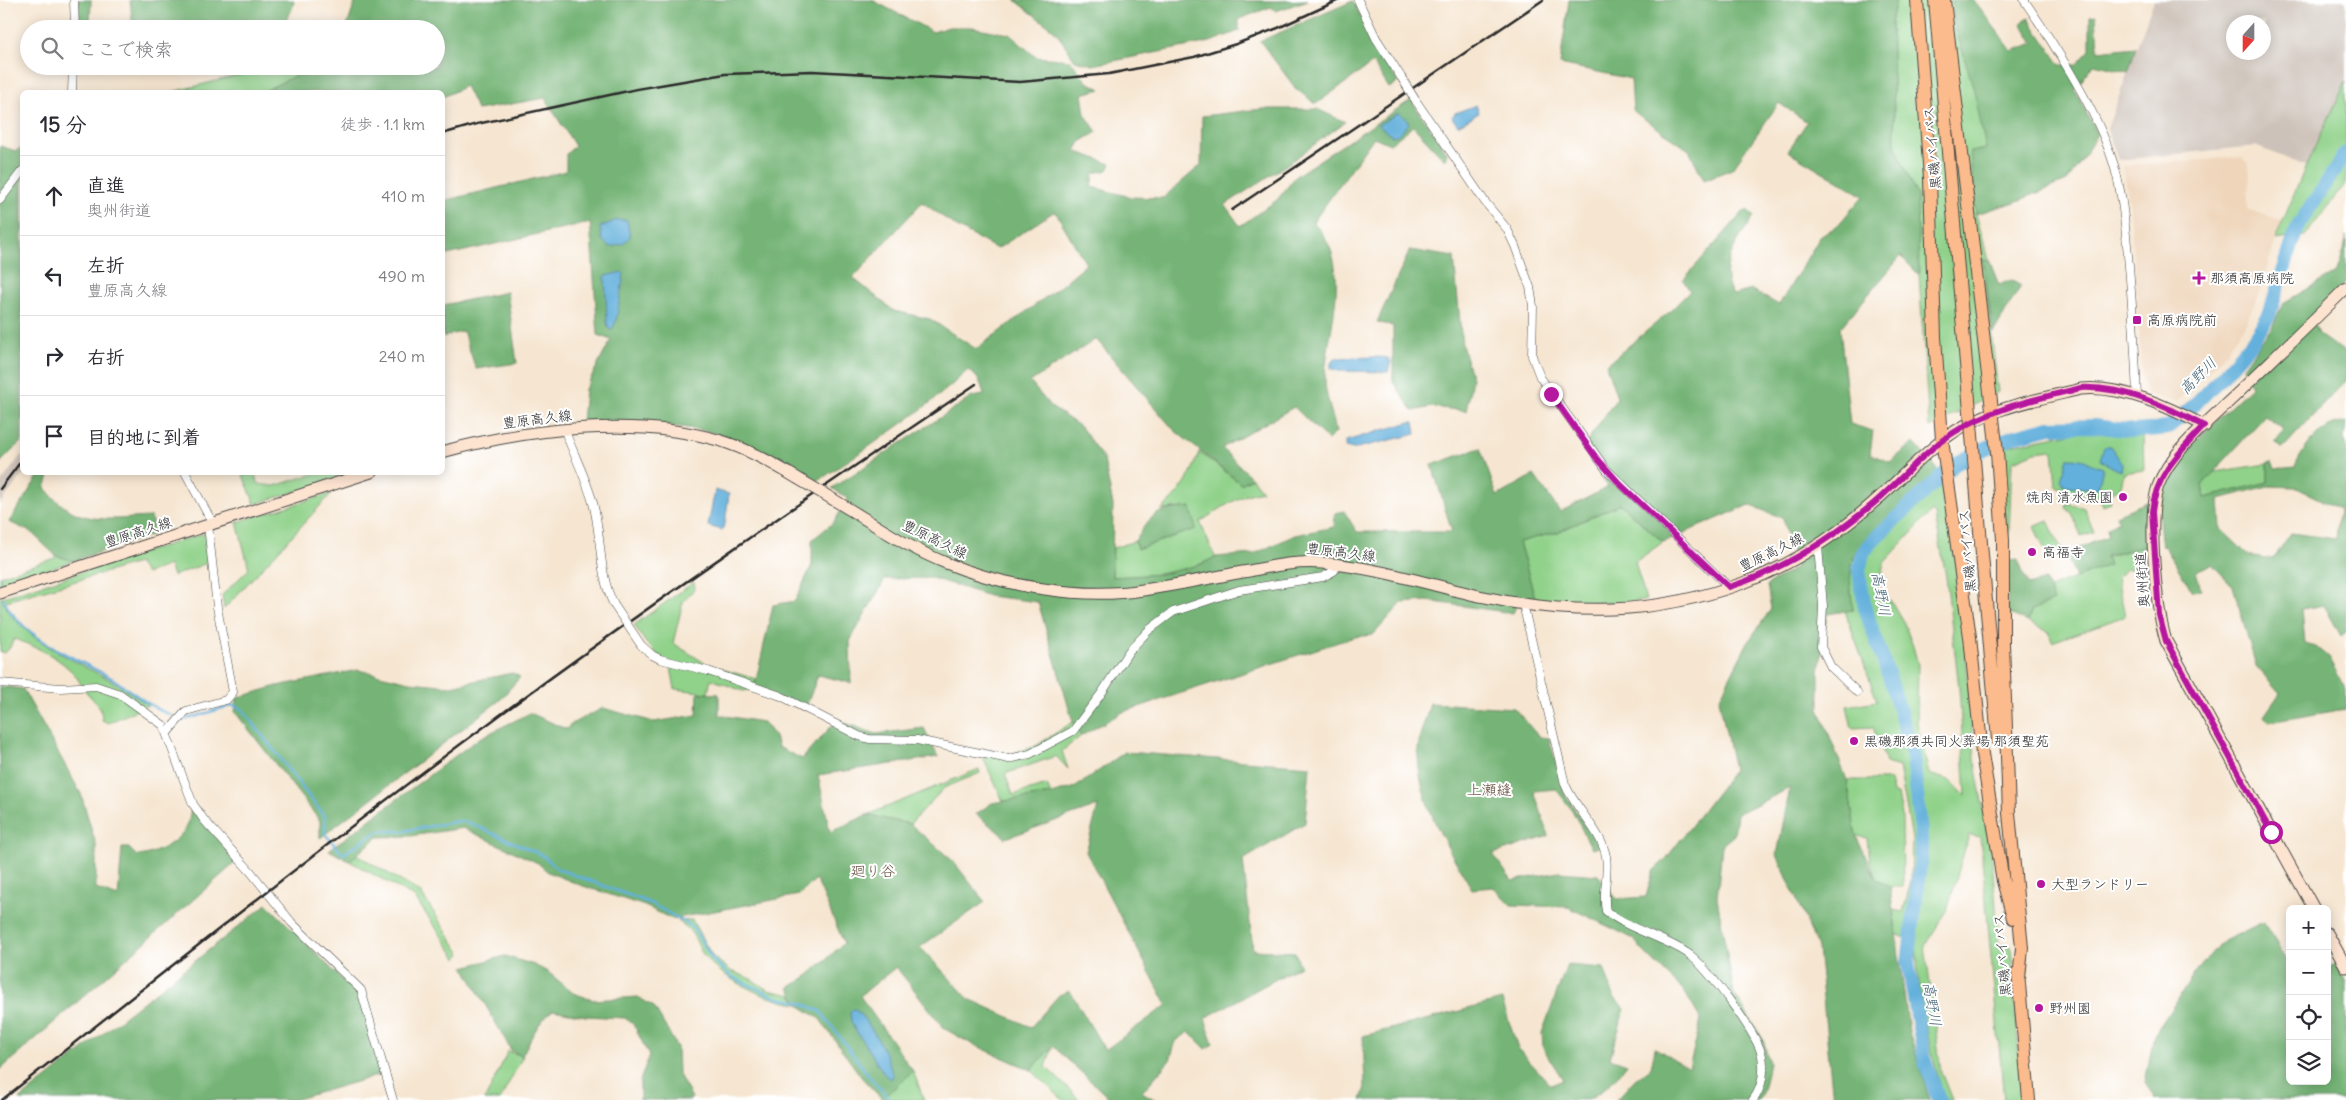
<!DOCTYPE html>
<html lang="ja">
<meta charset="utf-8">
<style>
:root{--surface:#fff;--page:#f7f7f7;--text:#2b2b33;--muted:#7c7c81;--line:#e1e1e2}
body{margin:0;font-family:Delius,"Klee One",sans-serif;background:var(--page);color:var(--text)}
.controls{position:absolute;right:15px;bottom:15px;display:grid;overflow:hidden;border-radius:8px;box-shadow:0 2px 12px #0003}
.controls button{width:45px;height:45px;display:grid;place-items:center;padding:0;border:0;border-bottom:1px solid var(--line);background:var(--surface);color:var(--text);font:25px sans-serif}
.compass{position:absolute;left:2226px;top:15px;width:45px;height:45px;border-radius:50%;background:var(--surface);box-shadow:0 2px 12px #0003;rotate:201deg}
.stop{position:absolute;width:15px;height:15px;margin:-11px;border:4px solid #b5179e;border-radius:50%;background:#fff}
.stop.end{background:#b5179e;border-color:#fff;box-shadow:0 1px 5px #0008}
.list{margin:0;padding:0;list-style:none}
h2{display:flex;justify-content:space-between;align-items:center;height:65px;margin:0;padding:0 20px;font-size:21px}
h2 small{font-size:16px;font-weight:400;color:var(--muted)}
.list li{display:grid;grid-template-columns:32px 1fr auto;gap:15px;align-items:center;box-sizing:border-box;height:80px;padding:0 20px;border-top:1px solid var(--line)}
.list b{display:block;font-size:19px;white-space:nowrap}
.list p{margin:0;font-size:16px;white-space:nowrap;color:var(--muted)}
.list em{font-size:16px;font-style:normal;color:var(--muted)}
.icon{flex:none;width:28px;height:28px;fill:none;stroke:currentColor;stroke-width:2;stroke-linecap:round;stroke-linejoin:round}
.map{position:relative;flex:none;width:2346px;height:1100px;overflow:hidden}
.search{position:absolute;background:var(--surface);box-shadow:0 2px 12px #0003;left:20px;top:20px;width:425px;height:55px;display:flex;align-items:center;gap:12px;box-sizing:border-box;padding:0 18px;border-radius:28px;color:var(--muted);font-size:19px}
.panel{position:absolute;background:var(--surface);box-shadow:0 2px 12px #0003;left:20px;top:90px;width:425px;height:385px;border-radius:8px}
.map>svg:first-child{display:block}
</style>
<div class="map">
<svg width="2346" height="1100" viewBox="0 0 2346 1100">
<rect width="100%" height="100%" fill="#fff"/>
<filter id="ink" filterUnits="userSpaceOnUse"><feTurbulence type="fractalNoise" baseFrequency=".02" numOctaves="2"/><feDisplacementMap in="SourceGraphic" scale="10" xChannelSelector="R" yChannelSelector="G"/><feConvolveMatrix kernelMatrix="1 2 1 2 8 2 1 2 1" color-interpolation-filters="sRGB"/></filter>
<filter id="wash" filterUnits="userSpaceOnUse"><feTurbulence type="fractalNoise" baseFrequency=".0096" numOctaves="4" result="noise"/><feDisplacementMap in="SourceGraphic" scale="20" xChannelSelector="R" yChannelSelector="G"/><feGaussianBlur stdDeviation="1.12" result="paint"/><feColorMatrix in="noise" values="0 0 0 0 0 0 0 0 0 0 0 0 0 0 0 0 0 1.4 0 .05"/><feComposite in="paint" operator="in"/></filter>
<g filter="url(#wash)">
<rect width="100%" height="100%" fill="#f6e6d1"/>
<!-- built -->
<path fill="#efd6bb" d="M2241 157 2247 162 2250 173 2247 209 2282 221 2258 296 2243 328 2220 360 2176 402 2146 394 2142 376 2130 208 2123 166Z"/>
<!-- industrial -->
<path fill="#cdc2b9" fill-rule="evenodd" d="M2154 0H2346V81L2306 166 2255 146 2118 160 2107 129ZM2234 22H2264V52H2234Z
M22 454 24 473 0 504V484Z"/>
<!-- green -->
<path fill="#90d28a" stroke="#5e7e5a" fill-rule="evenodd" d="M1896 0H1952L1954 23 1973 86 1987 149 1970 152 1976 214 1989 260 1983 259 1998 392 1929 428 1919 275 1917 196 1895 145 1891 22Z
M276 66H316L262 92H172Z
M2346 81V183L2305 236 2275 240 2306 166Z
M2081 431 2143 437 2144 470 2124 473 2121 486 2109 495 2111 502 2103 505 2098 496 2071 492 2056 486 2053 450 2035 452 2012 462 2009 533 2006 535 2002 447Z
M1199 452 1241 484 1252 478 1262 491C1238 495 1219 510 1200 522L1215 557C1184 575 1147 575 1112 577L1113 548 1135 541 1137 549 1190 507 1161 510C1180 493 1192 476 1199 452Z
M2268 464V482L2205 498 2203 484 2214 472Z
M1940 472 1944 482 1961 599 1976 769 1992 858 1999 944 2011 946 2022 1100H2004L1980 837 1969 835 1947 911 1925 945 1941 1072 1952 1100H1945C1929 1050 1918 996 1916 944L1897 934 1893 910 1903 912 1911 881 1912 839 1899 767 1886 763 1873 727 1852 728 1847 706 1877 701 1845 611 1853 610C1851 592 1848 574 1854 556 1860 540 1924 487 1940 472ZM1932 511 1935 515 1946 577 1959 688 1966 796 1949 780 1929 774 1917 722 1918 665 1913 646 1904 623 1891 601 1879 596V582L1884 563Z
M242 473H254L259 484 274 486 317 473H358L255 504Z
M332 493 224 609 222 595 249 569 237 522Z
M2067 503 2084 508 2094 532 2081 536 2072 513 2066 508Z
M1620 504 1663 542 1635 562 1646 600C1608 604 1573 604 1535 598L1519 542 1558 532Z
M2048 521 2062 550 2048 556 2034 527Z
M205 533 207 563 173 576 169 565 146 574 138 563 3 602C21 639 78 662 112 681 124 688 136 697 148 705L108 723 102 720C102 707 96 703 88 694 81 686 77 675 69 669 55 655 32 645 14 639L9 649 5 653 0 651V598Z
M2147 545V568L2126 569 2117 578 2125 616 2052 642 2049 632 2027 622 2032 610 2054 601 2049 588 2108 565 2106 557Z
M55 555 73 561 0 586V576L55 558Z
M694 582 695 588 683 602 673 643 708 665 756 679 754 689 743 691 711 679 708 693 675 689 671 668 646 643 634 625Z
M1073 722 1081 736 1062 751 1068 769 1056 756 1005 774 1013 795 1047 785 1051 794 1003 801 979 749 1011 754 1034 747Z
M979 769 980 773 944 788 910 824 867 815Z
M1847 780H1890L1893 793 1898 794 1902 816 1903 887H1890L1876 879 1870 861 1867 838 1856 836Z
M356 854 421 893 461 954 457 958 414 897 349 861Z
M692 920 712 956 731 971 751 979 768 990 792 995 799 1004C771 1002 724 980 706 958 699 951 697 939 690 931 687 927 682 924 678 921Z
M1053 1045 1046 1067 1080 1100H1063L1031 1070Z
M508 1051 523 1056 500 1100H485Z
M913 1071 924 1100 882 1099Z"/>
<!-- forest -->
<path fill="#74b476" stroke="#507050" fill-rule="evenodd" d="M78 0H91L90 29H78Z
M130 0H294C293 12 286 20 278 29H133Z
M356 0H872L933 32 949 27H972L1009 34 1036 57 1070 60 1087 82 1101 89 1082 94 1085 114 1097 132 1080 142 1075 151 1111 164 1108 170 1094 173 1092 187 1131 197 1163 198 1201 165 1202 116 1262 109H1317L1345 122 1289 163 1225 205 1240 226 1277 200 1297 175 1411 100 1447 153 1445 160 1413 126 1390 144 1374 137 1313 222C1355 265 1328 324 1325 376 1324 393 1333 415 1336 432L1328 440 1294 407 1222 448 1252 478 1241 484 1174 430 1096 339 1030 382 1051 407 1081 427 1104 460 1113 505 1112 577 1162 574 1202 564 1215 557 1254 554 1295 535 1334 527 1335 513 1344 511 1357 532H1452L1432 465 1480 448 1497 496 1534 475 1560 512 1608 487 1583 447 1617 398 1606 365 1667 314 1690 291 1683 280 1746 209 1754 216C1739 240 1715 267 1733 295L1752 290 1779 305 1820 237 1838 225 1863 196 1788 151 1807 122 1779 103 1732 169 1704 180 1689 150 1633 111 1631 79 1560 64 1569 0H1896L1891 22 1895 145 1917 196 1919 275 1901 256 1840 328 1850 424 1873 431 1870 454 1890 462 1914 443 1940 472C1924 487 1859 540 1854 556 1848 574 1851 592 1853 610L1827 614 1819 672V709L1847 780 1856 836 1876 879 1890 887 1909 1032 1930 1100H1833L1818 948 1777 855 1790 788 1737 814 1734 835 1722 845 1717 898 1734 994 1763 1039 1769 1063 1762 1095 1758 1100H1616L1635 1079 1651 1068 1655 1048 1689 1068 1701 1020 1684 991 1642 950 1634 939 1568 907 1511 905 1493 887 1472 889C1448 848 1419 804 1418 755 1417 739 1426 719 1430 703L1514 708 1539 737 1549 738 1564 792 1599 847 1592 849 1572 810 1556 789 1534 791 1549 836 1493 854 1512 881 1559 872 1598 875 1617 899 1646 897 1653 871 1665 860 1734 770 1719 699 1748 642 1771 609 1767 585 1796 568 1783 518 1749 505 1663 542 1620 504 1558 532 1519 542 1535 598 1520 597 1513 613 1427 601 1402 603 1373 635 1354 637 1123 712 1081 736 1073 722 1038 602 989 596 932 578 885 579 850 641 851 683 818 675 805 710 754 689 773 605 795 601 812 565V540L834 522 848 499 832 488 972 397 984 395C982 384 977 375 968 370 923 413 869 446 818 481 788 464 756 444 722 435 678 423 628 423 582 422L585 389 611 340 598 335 590 222 443 256V201L566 171V154L575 146 545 98 477 110 465 86 443 97 442 92H262L316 66H436V29H346ZM922 202 957 227 997 249 1055 211 1086 264 1058 288 976 349 930 319 894 311 853 278Z
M1015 0 1278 1 1308 0 1276 11 1271 7 1239 19V31L1210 42 1093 65 1075 60 1056 32Z
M1952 0H1974L2012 51 2034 43 2021 23 2029 18 2060 65H2076L2090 50V16L2096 15 2098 51 2136 47 2128 72 2094 64 2075 90 2097 134 2079 165 2067 181 2015 202 1976 214 1970 152 1986 149 1973 86 1954 23Z
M1353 1 1374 43 1398 82 1389 88 1373 63 1316 104 1296 89 1260 41Z
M0 146 16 151 22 147V441L0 463Z
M2346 236V283L2311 318 2318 334 2346 354V380L2283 448 2275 442 2284 430 2265 416 2203 484 2205 498 2268 482V464L2272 462 2275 469 2295 467C2304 446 2322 424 2346 422L2344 440 2346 447V632L2341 636 2324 605 2302 609 2305 644 2316 647 2328 657 2346 689V709L2269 722 2264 716 2280 693 2256 666 2233 586 2212 564 2196 571 2201 590 2192 591 2165 547 2162 546C2160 530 2157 513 2161 496 2169 461 2224 413 2251 387L2243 367 2272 327 2283 303 2334 274 2340 264ZM2268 486 2295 487 2339 509 2336 539 2291 533 2273 559 2248 555 2221 529 2219 499Z
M1410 250 1454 257 1462 345 1472 379 1466 411 1432 407 1413 411 1393 382V326L1377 322Z
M1983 259 1989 260 1999 285 2011 280 2021 286 1993 333Z
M507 292 517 363 476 369 463 331 443 337V305Z
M41 472 50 473 45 488C76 527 106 519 151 517L154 534 73 561 55 555 31 532 9 522Z
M2147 502V545L2106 556 2109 565 2076 578 2066 554 2108 536 2107 528 2118 521 2116 515Z
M1191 507 1196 529 1137 549 1135 541C1153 511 1156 511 1191 507Z
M2018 560 2028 585 2045 580 2054 601 2032 610 2027 622 2008 613 2006 561Z
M358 670 410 682 451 686 512 673 520 677 500 700 320 838V821L235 712 237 698 277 686Z
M0 686 23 689 81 794 96 845V889L118 897 122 848H129L137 856C155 855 182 841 188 823 190 818 190 812 191 807L204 815 235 863 0 1070Z
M698 693 719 694V715L763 722 775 737 778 747 802 759 837 720 876 734 924 728 938 757 818 775 830 832 867 815 910 824 953 861 985 902 920 947 969 999 1031 1027 1059 995 1070 991 1105 1050 1167 1005 1086 852 1098 806 1006 838 976 814 992 803 1051 794 1076 787 1125 752 1310 766 1305 823 1243 860 1253 950 1295 952 1300 966 1205 1018 1213 1044 1206 1049 1189 1032 1176 1041 1170 1060 1142 1092 1156 1100H1111L1053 1046 1031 1070 970 1043 945 1029 896 967 860 996 913 1071 882 1099 862 1078 819 1018 800 1006 789 988 809 975 844 943 816 879 799 895 672 919 645 906 580 885 548 872 538 863 463 828 411 836 378 837 349 861 329 850 478 739 530 713 566 729C576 719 590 716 603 708L654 722 697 715Z
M267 904 361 998 383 1074 294 1100H19Z
M2263 922 2290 964V1081H2327V968L2336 964 2346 982V1100H2155L2145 1083 2154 1035 2195 973 2220 943Z
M505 956 534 965 548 972 573 993 594 1000 638 997 654 1007 677 1047 678 1073 692 1098 690 1100H640V1081L649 1056 634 1025 625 1018 585 1016 553 1010C538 1021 530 1040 522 1056L511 1050 464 967Z
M1567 965 1604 968 1614 997 1625 1009 1610 1058 1627 1064C1615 1080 1604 1091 1587 1100H1361L1365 1087 1363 1036 1502 1000 1518 1049 1551 1085 1563 1080 1543 1048 1542 1033Z"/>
<!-- water -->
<path fill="#63b0dc" stroke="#476e84" d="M1476 105 1479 113 1458 125 1452 117 1455 113Z
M1398 113 1406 118 1409 124 1397 135 1392 136 1378 125Z
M617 220H627L630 237 623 244 610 247 602 240 600 227Z
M622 272 624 274 616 321 612 330 609 329 607 323 605 276Z
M1379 357 1388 358 1391 361 1388 372 1338 371 1331 368V363L1335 358Z
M1410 422H1414L1416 434 1353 449 1345 447 1346 441Z
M2104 446H2110L2122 463 2121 471C2113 468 2107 464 2100 460Z
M2068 458C2088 458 2086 463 2103 468L2098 488 2091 489 2064 485 2061 479Z
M715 490 729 494 725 524 722 530 708 526Z
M853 1009 856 1010C874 1029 887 1051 893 1077L891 1079 885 1075 854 1028 851 1021 850 1012Z"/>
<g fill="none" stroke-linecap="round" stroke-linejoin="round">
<!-- stream -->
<path stroke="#63b0dc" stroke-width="2.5" d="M3 599C24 641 75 657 113 679 132 691 150 708 172 715
M184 720 233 705 242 709 325 817V834L343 854 370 836 380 831H404L459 821 467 822 542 855 558 869 650 903 692 926 712 959 732 977 778 998 799 1002 820 1011 873 1081 891 1100"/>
<!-- river -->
<path stroke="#63b0dc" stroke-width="14" d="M1939 1100 1925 1062 1908 963 1921 858V831L1913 757 1892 685 1865 609 1859 571 1863 553 1875 538 1955 464 1986 448 2012 437 2050 427 2094 426 2134 431 2160 429 2170 426 2193 406 2220 379 2251 343 2269 315 2298 226 2346 153"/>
</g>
</g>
<g filter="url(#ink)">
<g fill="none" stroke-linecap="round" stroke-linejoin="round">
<!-- minor casing -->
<g stroke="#494744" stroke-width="9">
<path id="minor" d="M74 0 75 29
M1358 0 1376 38 1401 77
M2024 0C2054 44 2094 106 2111 156 2121 184 2124 215 2127 245 2132 296 2135 347 2137 397
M72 92 73 66
M1416 101 1485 202 1507 229 1515 246 1530 287 1533 306 1532 356 1540 377 1606 469 1729 587
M0 200 22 171
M565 431C574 455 586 478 593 503 602 536 598 574 614 605
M185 472 213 524
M1818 546 1823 606 1821 647 1831 667 1857 692
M1523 604 1565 784C1575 809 1601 830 1606 856 1609 874 1602 893 1606 911 1631 931 1665 937 1690 955 1708 969 1758 1034 1762 1056 1765 1071 1762 1088 1753 1100
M641 645 652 655 660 659 708 671 781 696 859 736 869 739 917 740 1009 759 1030 754 1073 731 1101 694 1129 651 1149 630 1173 612 1239 590 1323 577 1334 571 1338 564
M0 683 61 688 96 686 120 694 163 725 193 804 204 820 251 872 292 923 361 990 393 1100
M167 733 186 711 226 700 233 692 217 607 208 525"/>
</g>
<!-- secondary casing -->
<g stroke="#494744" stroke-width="13">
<path id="secondary" d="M442 452C525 429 635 416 718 440 746 448 772 463 797 478
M834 500C871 522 906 547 946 563 1003 586 1082 600 1143 590 1178 585 1214 577 1249 571 1274 566 1296 561 1322 563 1375 567 1427 584 1479 596 1571 616 1655 615 1743 583 1792 565 1836 536 1874 502 1898 482 1919 457 1944 439 1983 409 2035 400 2081 389 2123 385 2168 407 2205 426
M0 593 371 472
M2314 909 2166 641C2156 608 2147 518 2158 486 2170 452 2211 419 2237 394 2273 359 2310 324 2346 288
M2327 933 2346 967"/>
</g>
<!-- trunk casing -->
<g stroke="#494744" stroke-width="14">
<path id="trunk" d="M1917 0 1930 178 1935 337 1942 440 1970 637 1982 754 2003 881 2013 918
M1935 0 1963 328
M1944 0 1997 452 2003 540V643L2009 813 2022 948 2019 978
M1981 543 1998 740
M2018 972 2029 1100"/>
</g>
<!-- minor -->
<use href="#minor" stroke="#fff" stroke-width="8"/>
<!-- secondary -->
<use href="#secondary" stroke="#fde4d1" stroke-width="11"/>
<!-- trunk -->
<use href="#trunk" stroke="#fbbb8c" stroke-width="12"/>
<!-- rail -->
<path stroke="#2b2b2b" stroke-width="2.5" d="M442 134 477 124 637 89 725 74 812 71 1020 82 1109 74 1194 57 1236 44 1278 28 1339 0
M1232 210 1543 0
M0 489 22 460
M2 1100C164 972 326 843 492 721 650 604 813 494 976 384"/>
<!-- minor-bridge casing -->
<g stroke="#494744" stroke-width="9" stroke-linecap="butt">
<path id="minor-bridge" d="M1401 77 1416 101
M614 605 641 645"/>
</g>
<!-- secondary-bridge casing -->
<g stroke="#494744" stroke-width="13" stroke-linecap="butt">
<path id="secondary-bridge" d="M797 478 834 500"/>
</g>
<!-- trunk-bridge casing -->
<g stroke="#494744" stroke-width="14" stroke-linecap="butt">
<path id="trunk-bridge" d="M1963 328 1981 543"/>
</g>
<!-- minor-bridge -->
<use href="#minor-bridge" stroke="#fff" stroke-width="8"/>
<!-- secondary-bridge -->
<use href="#secondary-bridge" stroke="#fde4d1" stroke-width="11"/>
<!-- trunk-bridge -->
<use href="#trunk-bridge" stroke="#fbbb8c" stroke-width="12"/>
</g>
</g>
<g fill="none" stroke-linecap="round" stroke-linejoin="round" filter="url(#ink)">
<!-- route -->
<path stroke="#b5179e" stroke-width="6" d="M1551 394 1595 456 1620 484 1729 587C1782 570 1830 540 1873 504 1900 481 1923 452 1953 433 1991 408 2037 399 2081 388 2123 386 2168 407 2204 426 2181 451 2155 475 2152 512L2159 615 2166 641 2271 832"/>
</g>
<!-- markers -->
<g fill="#b5179e" stroke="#fff" stroke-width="2">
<path d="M2196.5 270.5h5v5h5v5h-5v5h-5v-5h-5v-5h5z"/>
<rect x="2132" y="315" width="10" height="10" rx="2.5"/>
<circle cx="2123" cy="497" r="5"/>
<circle cx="2032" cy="552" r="5"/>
<circle cx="1854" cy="741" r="5"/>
<circle cx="2041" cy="884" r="5"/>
<circle cx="2039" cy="1008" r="5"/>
</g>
<g text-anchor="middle" stroke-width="4" stroke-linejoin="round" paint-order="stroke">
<!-- street labels -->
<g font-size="14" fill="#2b2b2b" stroke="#fff">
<text transform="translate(1932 148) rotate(-95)" y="5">黒磯バイパス</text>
<text transform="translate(537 419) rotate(-7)" y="5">豊原高久線</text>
<text transform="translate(138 532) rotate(-18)" y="5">豊原高久線</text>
<text transform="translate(935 539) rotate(26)" y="5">豊原高久線</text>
<text transform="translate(1967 551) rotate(-95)" y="5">黒磯バイパス</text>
<text transform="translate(1341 552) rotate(7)" y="5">豊原高久線</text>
<text transform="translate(1771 552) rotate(-26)" y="5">豊原高久線</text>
<text transform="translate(2142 580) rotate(-94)" y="5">奥州街道</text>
<text transform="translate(2002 955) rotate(-95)" y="5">黒磯バイパス</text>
</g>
<!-- poi labels -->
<g font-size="14" fill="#2b2b2b" stroke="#fff" text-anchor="start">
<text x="2210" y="283">那須高原病院</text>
<text x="2147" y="325">高原病院前</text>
<text x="2113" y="502" text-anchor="end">焼肉 清水魚園</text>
<text x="2042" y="557">高福寺</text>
<text x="1864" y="746">黒磯那須共同火葬場 那須聖苑</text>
<text x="2051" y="889">大型ランドリー</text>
<text x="2049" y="1013">野州園</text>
</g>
<!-- water labels -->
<g font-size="15" font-style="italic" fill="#416072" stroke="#fff">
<text transform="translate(2198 376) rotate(-45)" y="5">高野川</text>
<text transform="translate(1881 594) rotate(79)" y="5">高野川</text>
<text transform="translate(1932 1004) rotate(80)" y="5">高野川</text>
</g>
<!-- neighbourhood labels -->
<g font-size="15" fill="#69503f" stroke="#fff">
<text x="1489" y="795">上瀬縫</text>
<text x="873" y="876">廻り谷</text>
</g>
</g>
</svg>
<div class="controls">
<button>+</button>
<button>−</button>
<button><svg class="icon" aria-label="locate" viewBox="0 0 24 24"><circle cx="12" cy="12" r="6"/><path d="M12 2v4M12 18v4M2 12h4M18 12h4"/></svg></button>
<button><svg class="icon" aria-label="layers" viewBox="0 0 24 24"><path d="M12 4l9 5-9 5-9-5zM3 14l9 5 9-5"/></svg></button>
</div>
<svg class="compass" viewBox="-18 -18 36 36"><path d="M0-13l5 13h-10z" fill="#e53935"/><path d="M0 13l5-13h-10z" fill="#7c7c81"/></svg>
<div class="stop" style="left:2271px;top:832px"></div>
<div class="stop end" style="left:1551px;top:394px"></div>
<div class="search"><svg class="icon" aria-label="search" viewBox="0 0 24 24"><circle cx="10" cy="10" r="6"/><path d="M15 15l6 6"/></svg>ここで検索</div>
<section class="panel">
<h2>15 分<small>徒歩 · 1.1 km</small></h2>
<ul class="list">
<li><svg class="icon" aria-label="ahead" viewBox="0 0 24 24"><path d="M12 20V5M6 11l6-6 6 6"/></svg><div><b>直進</b><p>奥州街道</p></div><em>410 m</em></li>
<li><svg class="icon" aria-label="left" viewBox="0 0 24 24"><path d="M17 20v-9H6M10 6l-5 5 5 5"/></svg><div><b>左折</b><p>豊原高久線</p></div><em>490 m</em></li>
<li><svg class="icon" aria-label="right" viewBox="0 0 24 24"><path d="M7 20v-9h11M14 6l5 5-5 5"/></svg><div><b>右折</b></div><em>240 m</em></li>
<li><svg class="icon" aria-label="arrive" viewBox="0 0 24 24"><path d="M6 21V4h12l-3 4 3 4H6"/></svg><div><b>目的地に到着</b></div></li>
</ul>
</section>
</div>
